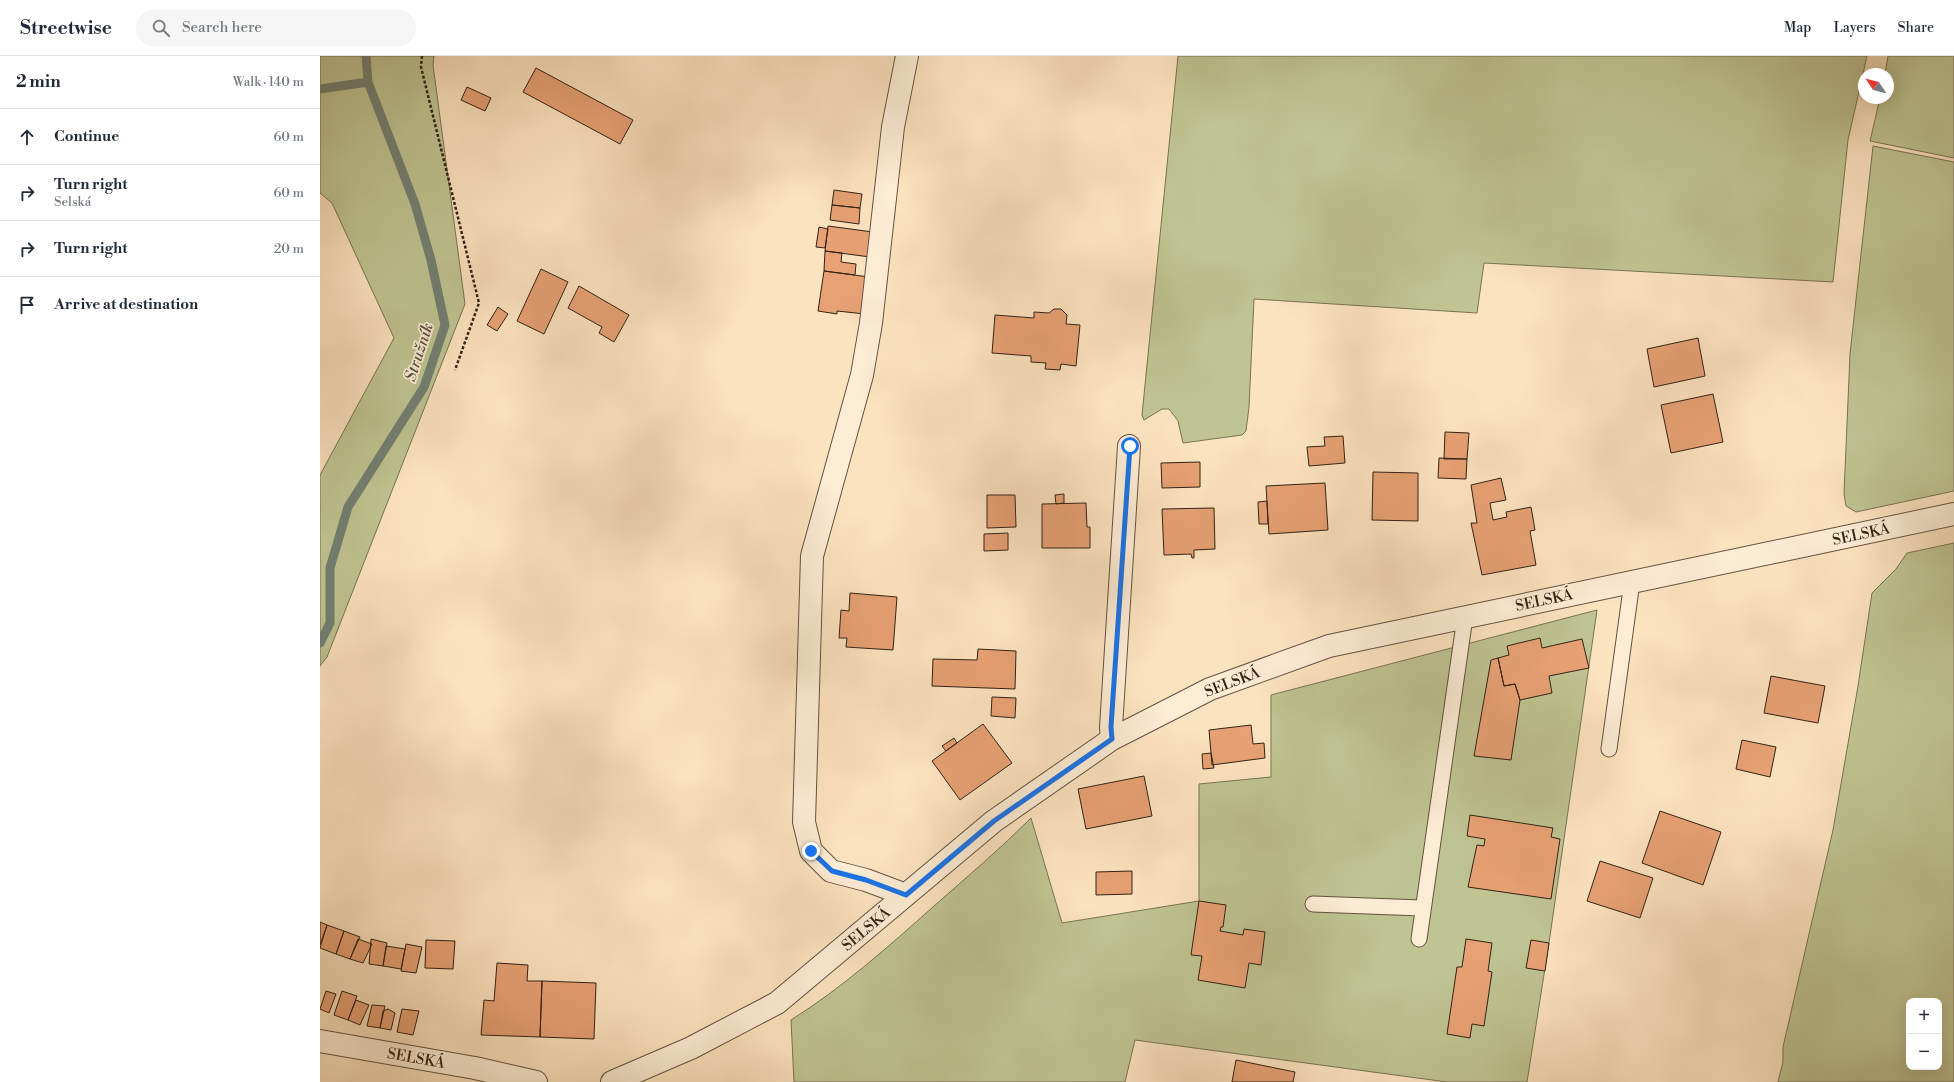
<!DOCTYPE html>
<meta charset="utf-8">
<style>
:root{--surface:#fff;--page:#f6f6f7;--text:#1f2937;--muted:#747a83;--line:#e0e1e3}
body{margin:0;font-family:"Libre Bodoni",serif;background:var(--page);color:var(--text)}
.controls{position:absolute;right:12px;bottom:12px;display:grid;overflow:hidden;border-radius:8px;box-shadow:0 4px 16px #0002}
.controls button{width:36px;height:36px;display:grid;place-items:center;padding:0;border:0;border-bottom:1px solid var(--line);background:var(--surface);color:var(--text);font:20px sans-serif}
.compass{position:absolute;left:1538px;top:12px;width:36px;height:36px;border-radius:50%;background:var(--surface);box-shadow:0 4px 16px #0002;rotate:305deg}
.stop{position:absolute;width:12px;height:12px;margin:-9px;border:3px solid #1a73e8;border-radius:50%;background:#fff}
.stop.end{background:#1a73e8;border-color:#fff;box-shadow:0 1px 4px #0008}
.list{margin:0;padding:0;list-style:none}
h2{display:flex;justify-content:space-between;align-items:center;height:52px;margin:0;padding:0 16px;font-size:17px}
h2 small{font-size:13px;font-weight:400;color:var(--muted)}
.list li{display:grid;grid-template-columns:26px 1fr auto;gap:12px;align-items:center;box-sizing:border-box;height:56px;padding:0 16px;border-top:1px solid var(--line)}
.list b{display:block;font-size:15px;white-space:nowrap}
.list p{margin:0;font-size:13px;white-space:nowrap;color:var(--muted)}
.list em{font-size:13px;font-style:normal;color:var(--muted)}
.icon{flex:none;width:22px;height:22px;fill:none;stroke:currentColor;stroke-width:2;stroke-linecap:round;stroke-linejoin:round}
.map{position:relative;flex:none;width:1634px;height:1026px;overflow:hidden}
header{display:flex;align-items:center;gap:24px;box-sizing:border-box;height:56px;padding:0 20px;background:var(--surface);border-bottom:1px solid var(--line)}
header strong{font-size:19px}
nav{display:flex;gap:22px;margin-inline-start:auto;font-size:14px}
.search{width:280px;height:36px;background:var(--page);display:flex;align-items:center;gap:10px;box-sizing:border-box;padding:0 14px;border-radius:22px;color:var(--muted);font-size:15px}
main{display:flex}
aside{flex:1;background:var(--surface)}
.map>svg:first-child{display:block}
</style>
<header>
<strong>Streetwise</strong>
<div class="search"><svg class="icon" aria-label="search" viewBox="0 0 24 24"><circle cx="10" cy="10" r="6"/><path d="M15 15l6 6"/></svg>Search here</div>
<nav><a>Map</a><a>Layers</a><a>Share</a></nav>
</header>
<main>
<aside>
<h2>2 min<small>Walk · 140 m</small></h2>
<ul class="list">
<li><svg class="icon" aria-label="ahead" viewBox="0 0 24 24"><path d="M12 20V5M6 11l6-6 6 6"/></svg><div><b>Continue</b></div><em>60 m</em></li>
<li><svg class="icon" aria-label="right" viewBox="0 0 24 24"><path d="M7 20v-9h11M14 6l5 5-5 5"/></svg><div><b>Turn right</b><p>Selská</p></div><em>60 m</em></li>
<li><svg class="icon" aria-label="right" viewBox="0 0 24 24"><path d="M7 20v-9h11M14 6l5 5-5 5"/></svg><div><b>Turn right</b></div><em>20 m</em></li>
<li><svg class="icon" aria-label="arrive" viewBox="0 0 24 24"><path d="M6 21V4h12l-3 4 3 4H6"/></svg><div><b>Arrive at destination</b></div></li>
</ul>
</aside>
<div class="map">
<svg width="1634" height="1026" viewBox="0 0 1634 1026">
<rect width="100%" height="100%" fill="#fce3bf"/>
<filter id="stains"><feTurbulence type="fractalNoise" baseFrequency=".005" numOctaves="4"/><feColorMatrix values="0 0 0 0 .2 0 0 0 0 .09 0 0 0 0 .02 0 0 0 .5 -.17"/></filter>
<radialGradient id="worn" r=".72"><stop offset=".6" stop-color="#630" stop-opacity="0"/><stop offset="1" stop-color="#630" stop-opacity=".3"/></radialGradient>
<!-- green -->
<path fill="#bfc492" stroke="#787354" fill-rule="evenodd" d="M0 0H114L113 9 145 248 7 601 0 610V419L74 282 12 147 0 137Z
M858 0H1547L1528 84 1513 226 1164 207 1157 257 934 243 929 351 926 375 922 379 863 387 858 365 849 353H842L824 364 822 359Z
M1568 0H1634V102L1550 85 1560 42H1568V18H1565Z
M1553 90 1634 106V435L1536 456 1526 450 1524 438 1530 298Z
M1634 487V1026H1458L1463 1006V991L1513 774 1538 630 1552 537 1576 513 1587 497ZM1589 945H1619V1011H1589Z
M1277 554 1229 887 1207 1026H1127L815 984 805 1026H474L471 964C522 932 568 891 614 850 647 821 680 793 711 762L742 867 879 845V728L951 721V639Z"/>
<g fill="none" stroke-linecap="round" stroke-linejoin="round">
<!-- stream -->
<path stroke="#738073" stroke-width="9" d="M0 33 48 26
M0 587 10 567V512L28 451 104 331 125 269 111 204 95 148 48 26 46 0"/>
</g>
<!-- building -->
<path fill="#e7a174" stroke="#322216" d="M216 12 313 64 300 88 203 36Z
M147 31 171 42 165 55 141 44Z
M514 134 542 138 540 152 512 149Z
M512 149 540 152 539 168 510 164Z
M508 170 553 176 550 201 505 195Z
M499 171 508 173 505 192 496 191Z
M505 195 522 197 521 206 536 208 535 219 504 215Z
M221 213 248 226 224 278 197 265Z
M504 215 549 221 545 258 517 255V258L498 255Z
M259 230 309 259 294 286 279 277 282 271 248 252Z
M178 251 188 258 177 275 167 269Z
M734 253H741L747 259 746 268 760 269 756 310 741 308 740 314 725 313 726 307 711 306V300L672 297 675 259 714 262V256L729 257Z
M1378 282 1385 320 1334 331 1327 293Z
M1393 338 1403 386 1351 397 1341 349Z
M1125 376 1149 377 1147 403H1124Z
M1023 380 1025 407 989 410 987 391 1005 390 1004 381Z
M1119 402 1147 403 1146 423 1118 422Z
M880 406V431L842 432 841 407Z
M1053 416 1098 417V465L1052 464Z
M1181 422 1186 444 1170 447 1173 464 1187 461 1186 456 1211 451 1215 474 1210 475 1216 509 1162 519 1151 467H1157L1151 429Z
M1005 427 1008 474 949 478 946 430Z
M744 438V447L736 448 735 439Z
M667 439H695L696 471 667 472Z
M947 445 948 468H939L938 446Z
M766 447 767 471H770V492H722V448Z
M894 452 895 493 874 494V502H872L871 498 844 499 842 453Z
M688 477V494L664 495V478Z
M530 537 577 541 573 594 526 591 527 582H519L521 554 529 555Z
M1220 582 1222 592 1262 583 1269 612 1229 620 1232 637 1200 644 1195 628 1184 630 1178 602 1189 599 1187 590Z
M658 593 696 595 695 633 612 630 613 603 657 604Z
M1178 602 1184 630 1195 628 1200 644 1191 704 1154 700 1171 604Z
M1451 620 1505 630 1498 667 1444 657Z
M672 641 696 642 695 662 671 660Z
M663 668 692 707 640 744 612 705Z
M931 669 933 688 944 687 945 702 892 709 889 674Z
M634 682 637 687 626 695 622 690Z
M1422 684 1456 691 1450 721 1416 713Z
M891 697 894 712 883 713 882 698Z
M824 720 832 760 766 773 758 733Z
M1340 755 1401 776 1383 829 1322 807Z
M1150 759 1233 772 1231 781 1240 783 1231 843 1148 831 1157 789 1164 790 1165 783 1147 780Z
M1280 805 1333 822 1320 862 1267 845Z
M812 815V838L776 839V816Z
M879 845 906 849 903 871H901L900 875 923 879 924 873 945 876 941 909 929 907 925 932 878 924 882 900 871 899Z
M0 866 7 869 0 889Z
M7 869 24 875 16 898 0 892Z
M24 875 40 881 30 903 16 898Z
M38 883 52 888 43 907 30 903Z
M51 883 67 887 63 910 49 908Z
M1146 883 1172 887 1168 915 1172 916 1164 970 1152 968 1150 982 1127 978 1137 911H1142Z
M106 884 135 885 133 913 105 912Z
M1211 884 1229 887 1225 915 1206 912Z
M86 888 102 891 96 917 81 915Z
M66 890 85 893 81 913 63 910Z
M177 907 208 909 207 925H222L220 981 161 979 164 944 174 945Z
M222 925 276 927 274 983 220 981Z
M6 935 16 938 9 957 0 953Z
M22 935 37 940 28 964 14 959Z
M36 944 49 949 40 969 28 964Z
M52 949 65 950 60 972 47 970Z
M68 953 75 957 71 974 60 972 63 955Z
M82 953 99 955 93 979 77 976Z
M916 1004 975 1016 973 1026H912Z"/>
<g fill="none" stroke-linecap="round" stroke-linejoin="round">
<!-- lane casing -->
<g stroke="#645240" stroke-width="17">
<path id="lane" d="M1289 693 1312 526
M993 848 1102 852
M1099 883 1145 561"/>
</g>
<!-- street casing -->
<g stroke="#645240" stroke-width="24">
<path id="street" d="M792 683 791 671 809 390
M586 839 546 824 511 815 491 795 484 766 492 500 542 319 551 267 573 71 587 0
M0 985 155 1012 216 1026
M292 1026 371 992 457 947 674 765 792 683 890 633 1009 590 1634 458"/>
</g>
<!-- path -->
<path stroke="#322216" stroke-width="2.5" stroke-dasharray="3 2" stroke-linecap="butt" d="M102 0 101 11 159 247 135 314"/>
<!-- lane -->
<use href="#lane" stroke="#fdedd5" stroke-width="15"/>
<!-- street -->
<use href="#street" stroke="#fdedd5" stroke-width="22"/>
</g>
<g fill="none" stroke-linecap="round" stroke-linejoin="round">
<!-- route -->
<path stroke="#1a73e8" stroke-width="5" d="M491 795 512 815 546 824 586 839 674 765 792 683 791 671 810 390"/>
</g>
<g text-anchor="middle" stroke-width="3.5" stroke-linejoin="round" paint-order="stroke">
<!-- street labels -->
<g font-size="15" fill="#322216" stroke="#fdedd5">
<text transform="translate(1541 478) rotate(-12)" y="5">SELSKÁ</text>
<text transform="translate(1224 544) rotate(-12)" y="5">SELSKÁ</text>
<text transform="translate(912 626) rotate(-21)" y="5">SELSKÁ</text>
<text transform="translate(546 873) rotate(-40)" y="5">SELSKÁ</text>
<text transform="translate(96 1002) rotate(10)" y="5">SELSKÁ</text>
</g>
<!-- water labels -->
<g font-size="16" font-style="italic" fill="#535144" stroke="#fdedd5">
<text transform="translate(98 296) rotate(-72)" y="6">Stružník</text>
</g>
</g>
<rect width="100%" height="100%" filter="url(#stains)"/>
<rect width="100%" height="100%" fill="url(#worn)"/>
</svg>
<div class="controls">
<button>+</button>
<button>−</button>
</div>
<svg class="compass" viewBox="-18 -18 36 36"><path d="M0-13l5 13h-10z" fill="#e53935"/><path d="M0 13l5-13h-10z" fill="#747a83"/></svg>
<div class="stop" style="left:810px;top:390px"></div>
<div class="stop end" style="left:491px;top:795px"></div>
</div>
</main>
